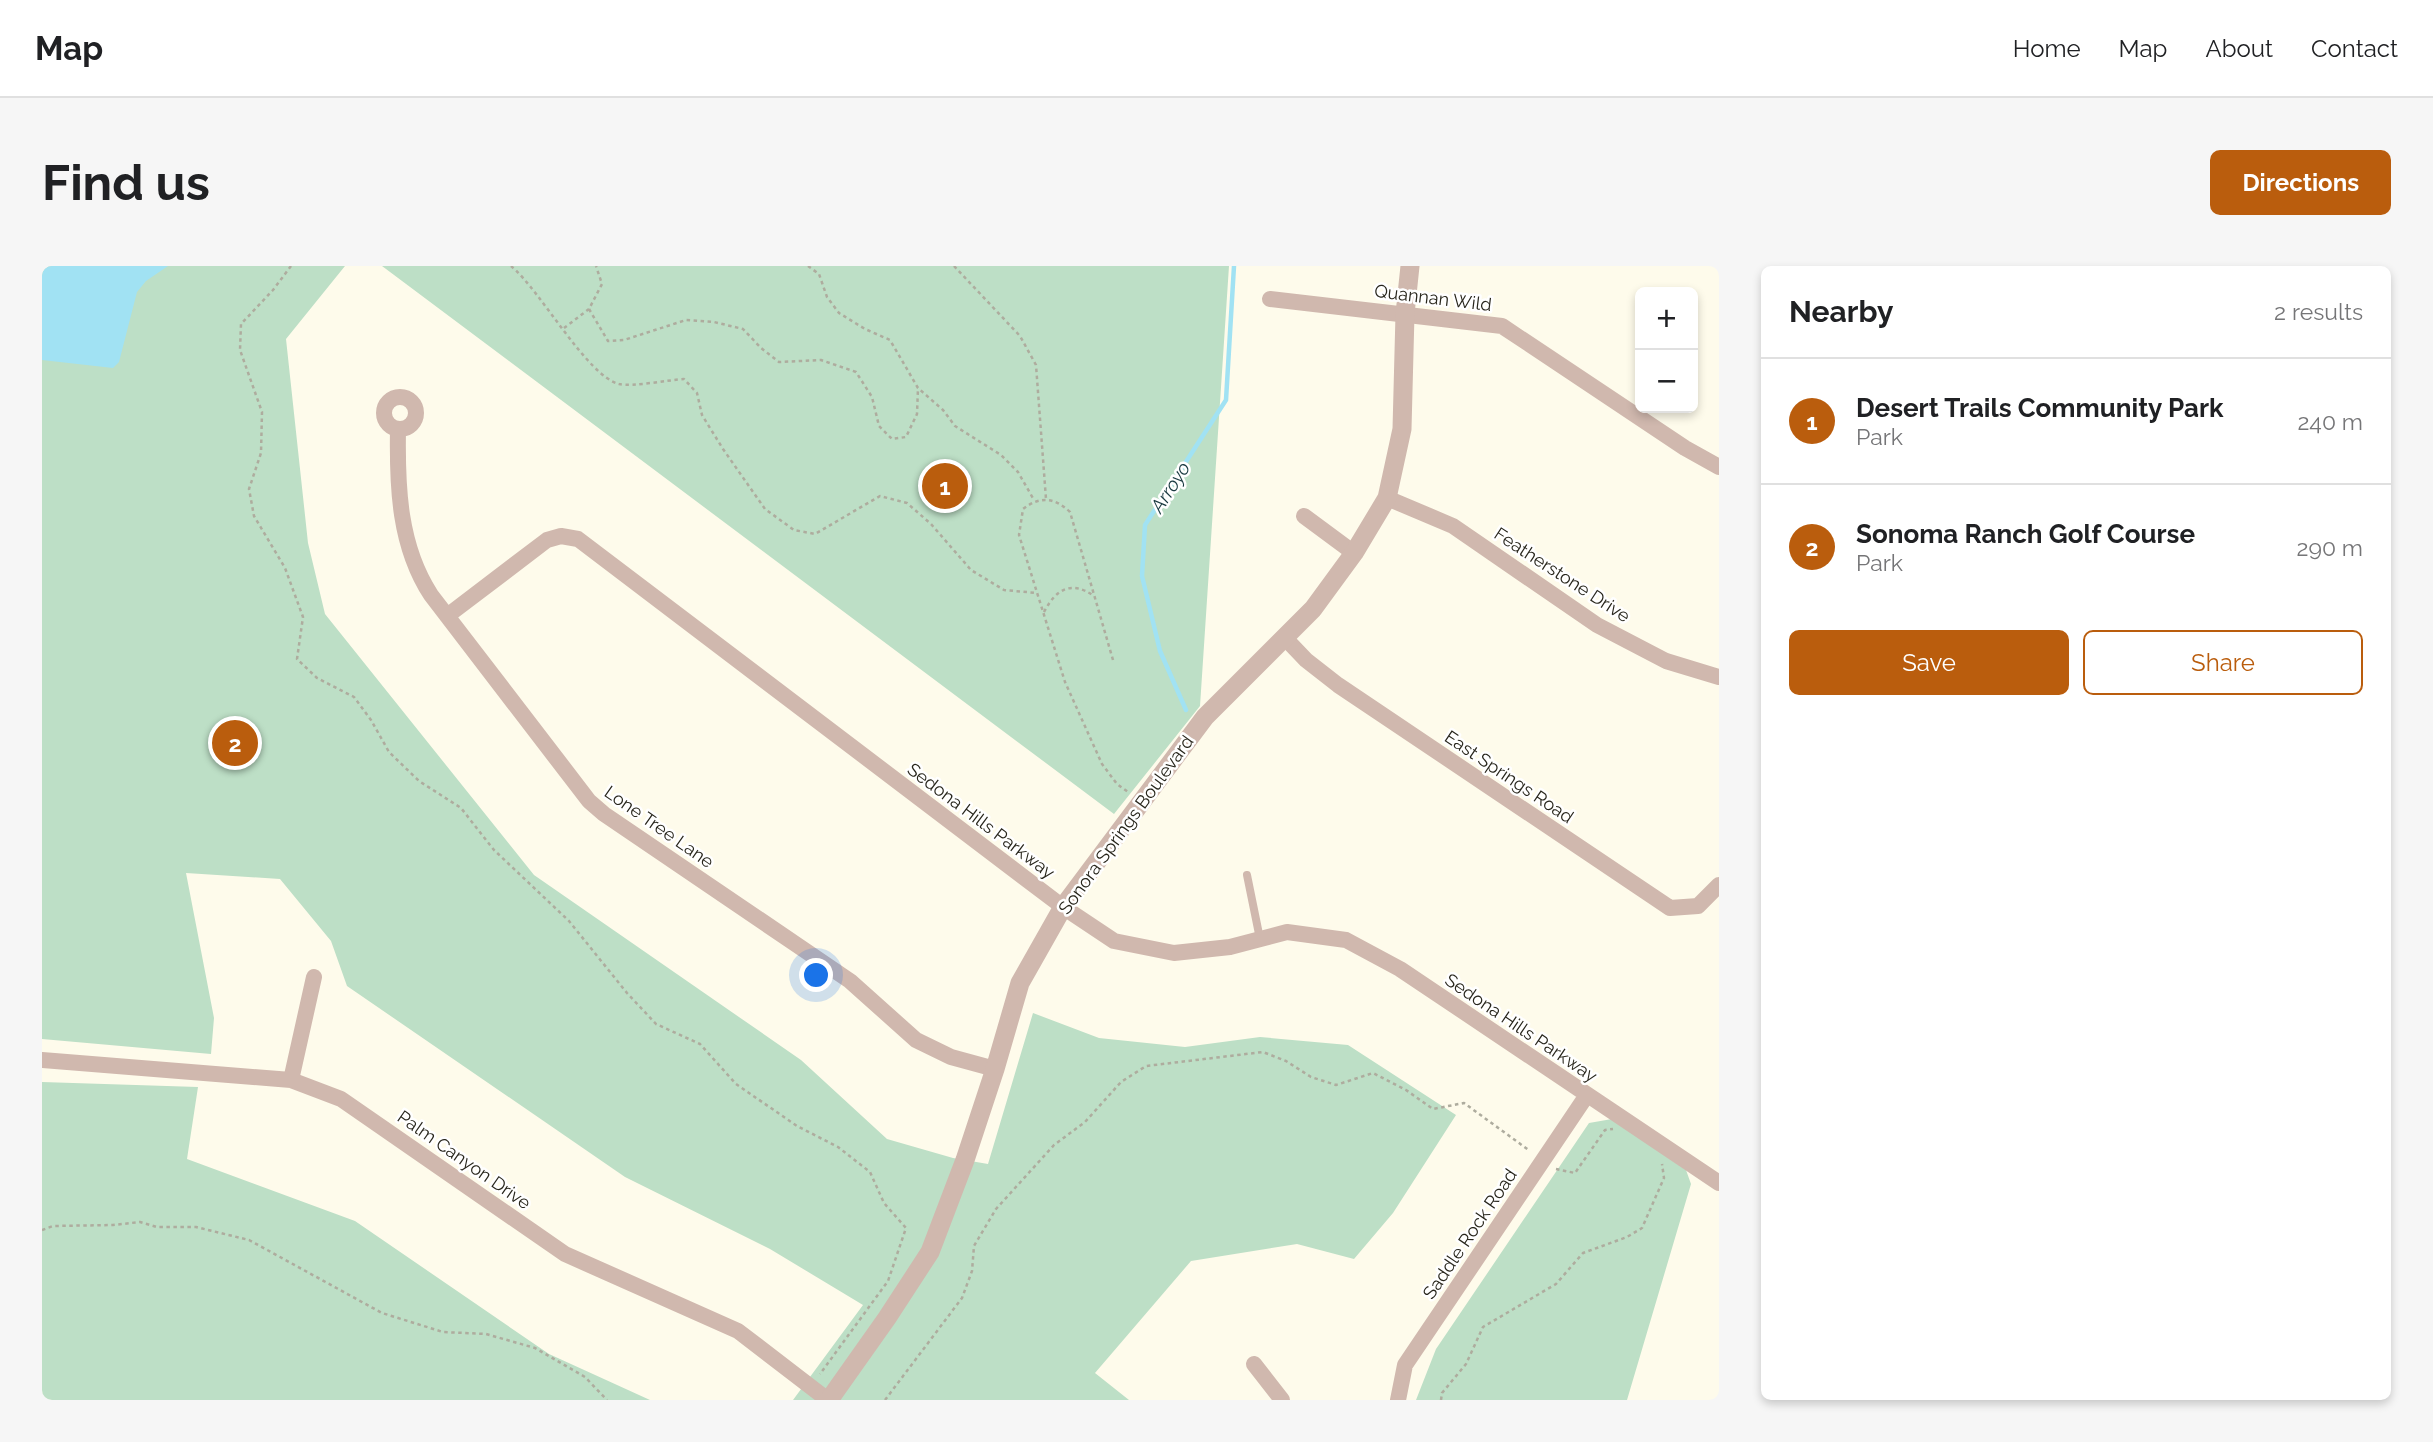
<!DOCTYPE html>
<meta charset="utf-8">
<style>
:root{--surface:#fff;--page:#f6f6f6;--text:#202124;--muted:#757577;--line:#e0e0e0;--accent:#ba5d0d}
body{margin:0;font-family:Raleway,sans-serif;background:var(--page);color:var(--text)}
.controls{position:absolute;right:21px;top:21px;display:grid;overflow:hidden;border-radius:10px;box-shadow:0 4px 10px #0003}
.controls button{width:63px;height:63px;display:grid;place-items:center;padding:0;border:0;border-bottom:2px solid var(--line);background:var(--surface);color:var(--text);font:35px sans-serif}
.you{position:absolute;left:775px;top:710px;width:24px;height:24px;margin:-18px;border:5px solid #fff;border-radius:50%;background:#1a73e8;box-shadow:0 0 0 10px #1a73e833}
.badge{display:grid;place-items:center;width:46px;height:46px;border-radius:50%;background:var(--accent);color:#fff;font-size:23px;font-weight:700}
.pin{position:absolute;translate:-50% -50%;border:4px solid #fff;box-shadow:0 2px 7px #0006}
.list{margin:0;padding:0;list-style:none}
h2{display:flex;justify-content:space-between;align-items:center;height:91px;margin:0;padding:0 28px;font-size:30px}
h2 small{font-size:23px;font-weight:400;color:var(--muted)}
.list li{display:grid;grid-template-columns:46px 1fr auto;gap:21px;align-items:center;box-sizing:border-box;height:126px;padding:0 28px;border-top:2px solid var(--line)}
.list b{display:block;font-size:26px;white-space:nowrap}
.list p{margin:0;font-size:23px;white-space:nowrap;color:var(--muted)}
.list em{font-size:23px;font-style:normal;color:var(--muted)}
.actions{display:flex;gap:14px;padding:21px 28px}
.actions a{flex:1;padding:16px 0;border:2px solid var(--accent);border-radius:10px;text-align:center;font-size:24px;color:var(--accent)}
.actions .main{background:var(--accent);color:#fff}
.map{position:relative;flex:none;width:1677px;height:1134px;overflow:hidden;border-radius:10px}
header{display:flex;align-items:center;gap:42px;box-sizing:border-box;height:98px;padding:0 35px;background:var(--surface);border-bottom:2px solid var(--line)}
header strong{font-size:33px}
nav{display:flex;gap:38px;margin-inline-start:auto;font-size:24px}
.intro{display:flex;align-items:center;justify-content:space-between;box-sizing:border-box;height:168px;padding:0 42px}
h1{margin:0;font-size:49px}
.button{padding:18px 32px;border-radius:10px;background:var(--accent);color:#fff;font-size:24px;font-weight:700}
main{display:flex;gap:42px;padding:0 42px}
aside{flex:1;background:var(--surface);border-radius:10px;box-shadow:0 4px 10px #0003}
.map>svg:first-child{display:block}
</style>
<header>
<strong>Map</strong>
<nav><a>Home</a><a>Map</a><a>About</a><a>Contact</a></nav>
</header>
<div class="intro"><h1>Find us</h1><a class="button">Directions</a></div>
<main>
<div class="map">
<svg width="1677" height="1134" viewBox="0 0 1677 1134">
<rect width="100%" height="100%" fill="#fefbeb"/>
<!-- green -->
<path fill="#bddfc6" d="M0 0H303L244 73 266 277 283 348 492 609 759 794 845 873 911 892 946 898 991 747 1057 772 1143 781 1218 771 1306 779 1414 849 1351 947 1312 993 1255 978 1149 995 1053 1107 1087 1134H751L821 1039 728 983 583 911 305 720 289 675 238 613 144 607 172 752 169 788 0 773Z
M340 0H1187L1158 440 1072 548Z
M0 816 156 821 145 893 313 955 507 1088 608 1134H0Z
M1570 853 1644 904 1649 918 1585 1134H1374L1394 1083 1547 857Z"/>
<!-- water -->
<path fill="#a1e2f3" d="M0 0H126L104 15 95 26 77 96 71 102 0 94Z"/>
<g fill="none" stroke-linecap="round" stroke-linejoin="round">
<!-- stream -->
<path stroke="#a1e2f3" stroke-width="4.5" d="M1144 444 1118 385 1100 310 1103 259 1184 134 1192 0"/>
<!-- path -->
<path stroke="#aeac9e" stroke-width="2.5" stroke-dasharray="3.5 3.5" stroke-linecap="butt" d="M249 0 231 24 199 58 198 84 220 146 219 187 207 223 212 250 243 302 261 351 255 393 275 412 312 431 329 454 347 486 377 515 419 542 452 584 527 655 585 727 614 758 658 778 694 818 755 860 796 881 828 906 842 937 864 962 846 1015 778 1108
M469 0C499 25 545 110 577 118 591 121 626 114 642 113L655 127 660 149 681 183 723 243 752 264 773 268 838 230 865 237 889 258 929 304 962 324 995 327
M766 0 777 8 785 31 797 47 823 63 848 74 876 122 901 144 913 160 959 189 976 206 992 234
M912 0 978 70 994 99 1004 233
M547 43 566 75 582 74 644 54 672 56 701 63 719 82 737 96 779 94 814 106 830 131 837 160 850 173 864 171 875 148 876 122
M522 62 547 43 560 18 554 0
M1002 346C1014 323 1029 314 1052 330
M1071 394 1028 246C1012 231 998 230 981 243L977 269 1023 416 1060 498 1075 518 1086 526
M1514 903 1533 907 1563 864 1571 863
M0 964 11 960 71 959 98 956 115 961H154L207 974 340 1047 401 1066 444 1068 493 1082 543 1111 565 1134
M843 1134 920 1032 930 1005 932 980 954 943 1012 879 1043 856 1079 816 1104 800 1221 786 1244 795 1269 811 1294 819 1331 807 1364 824 1391 843 1422 837 1488 885
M1399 1134 1400 1127 1424 1098 1441 1061 1514 1018 1541 987 1585 971 1600 962 1622 912 1620 898"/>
<!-- service -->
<path stroke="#d0b8ae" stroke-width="8" d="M1205 609 1218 673"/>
<!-- minor -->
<path stroke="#d0b8ae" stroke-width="16" d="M1228 33 1460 60 1643 182 1677 201
M342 147a16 16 0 1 1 32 0a16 16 0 1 1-32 0Z
M356 164C355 221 357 280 389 329L547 535 562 548 808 715 874 774 909 791 953 803
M1345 232 1411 260 1555 359 1624 395 1677 411
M1262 250 1312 287
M405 350 505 274 519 270 536 273 1021 641 1072 675 1132 687 1188 681 1245 666 1304 674 1358 703 1677 917
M1243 372 1264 394 1296 419 1628 642 1656 640 1677 619
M0 794 249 814 299 833 523 988 696 1065 786 1134
M249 814 272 711
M1212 1098 1240 1134
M1356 1134 1363 1099 1545 829"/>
<!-- tertiary -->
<path stroke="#d0b8ae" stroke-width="19" d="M787 1134 845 1052 888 986 923 894 953 803 978 717 1021 641 1163 451 1271 343 1312 287 1345 232 1360 163 1363 48 1368 0"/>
</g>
<g text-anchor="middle" stroke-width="5" stroke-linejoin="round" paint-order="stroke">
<!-- street labels -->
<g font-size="18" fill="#28261c" stroke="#fff">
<text transform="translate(1391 32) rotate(7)" y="6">Quannan Wild</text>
<text transform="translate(1520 309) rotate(33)" y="6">Featherstone Drive</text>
<text transform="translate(1467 511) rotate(34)" y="6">East Springs Road</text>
<text transform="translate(939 555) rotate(37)" y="6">Sedona Hills Parkway</text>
<text transform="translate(1084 559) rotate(-54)" y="6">Sonora Springs Boulevard</text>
<text transform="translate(617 561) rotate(35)" y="6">Lone Tree Lane</text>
<text transform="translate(1479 762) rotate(34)" y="6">Sedona Hills Parkway</text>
<text transform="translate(422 894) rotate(35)" y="6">Palm Canyon Drive</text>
<text transform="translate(1428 968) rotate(-56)" y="6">Saddle Rock Road</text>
</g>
<!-- water labels -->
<g font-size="19" font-style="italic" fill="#193940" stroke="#fff">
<text transform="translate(1128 221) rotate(-57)" y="7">Arroyo</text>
</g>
</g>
</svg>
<div class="controls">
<button>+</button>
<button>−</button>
</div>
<div class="you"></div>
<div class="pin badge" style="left:903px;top:220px">1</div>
<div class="pin badge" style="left:193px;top:477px">2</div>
</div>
<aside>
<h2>Nearby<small>2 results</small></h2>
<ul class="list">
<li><span class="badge">1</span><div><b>Desert Trails Community Park</b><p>Park</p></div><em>240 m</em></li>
<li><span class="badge">2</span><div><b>Sonoma Ranch Golf Course</b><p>Park</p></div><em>290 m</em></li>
</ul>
<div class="actions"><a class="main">Save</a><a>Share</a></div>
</aside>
</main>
